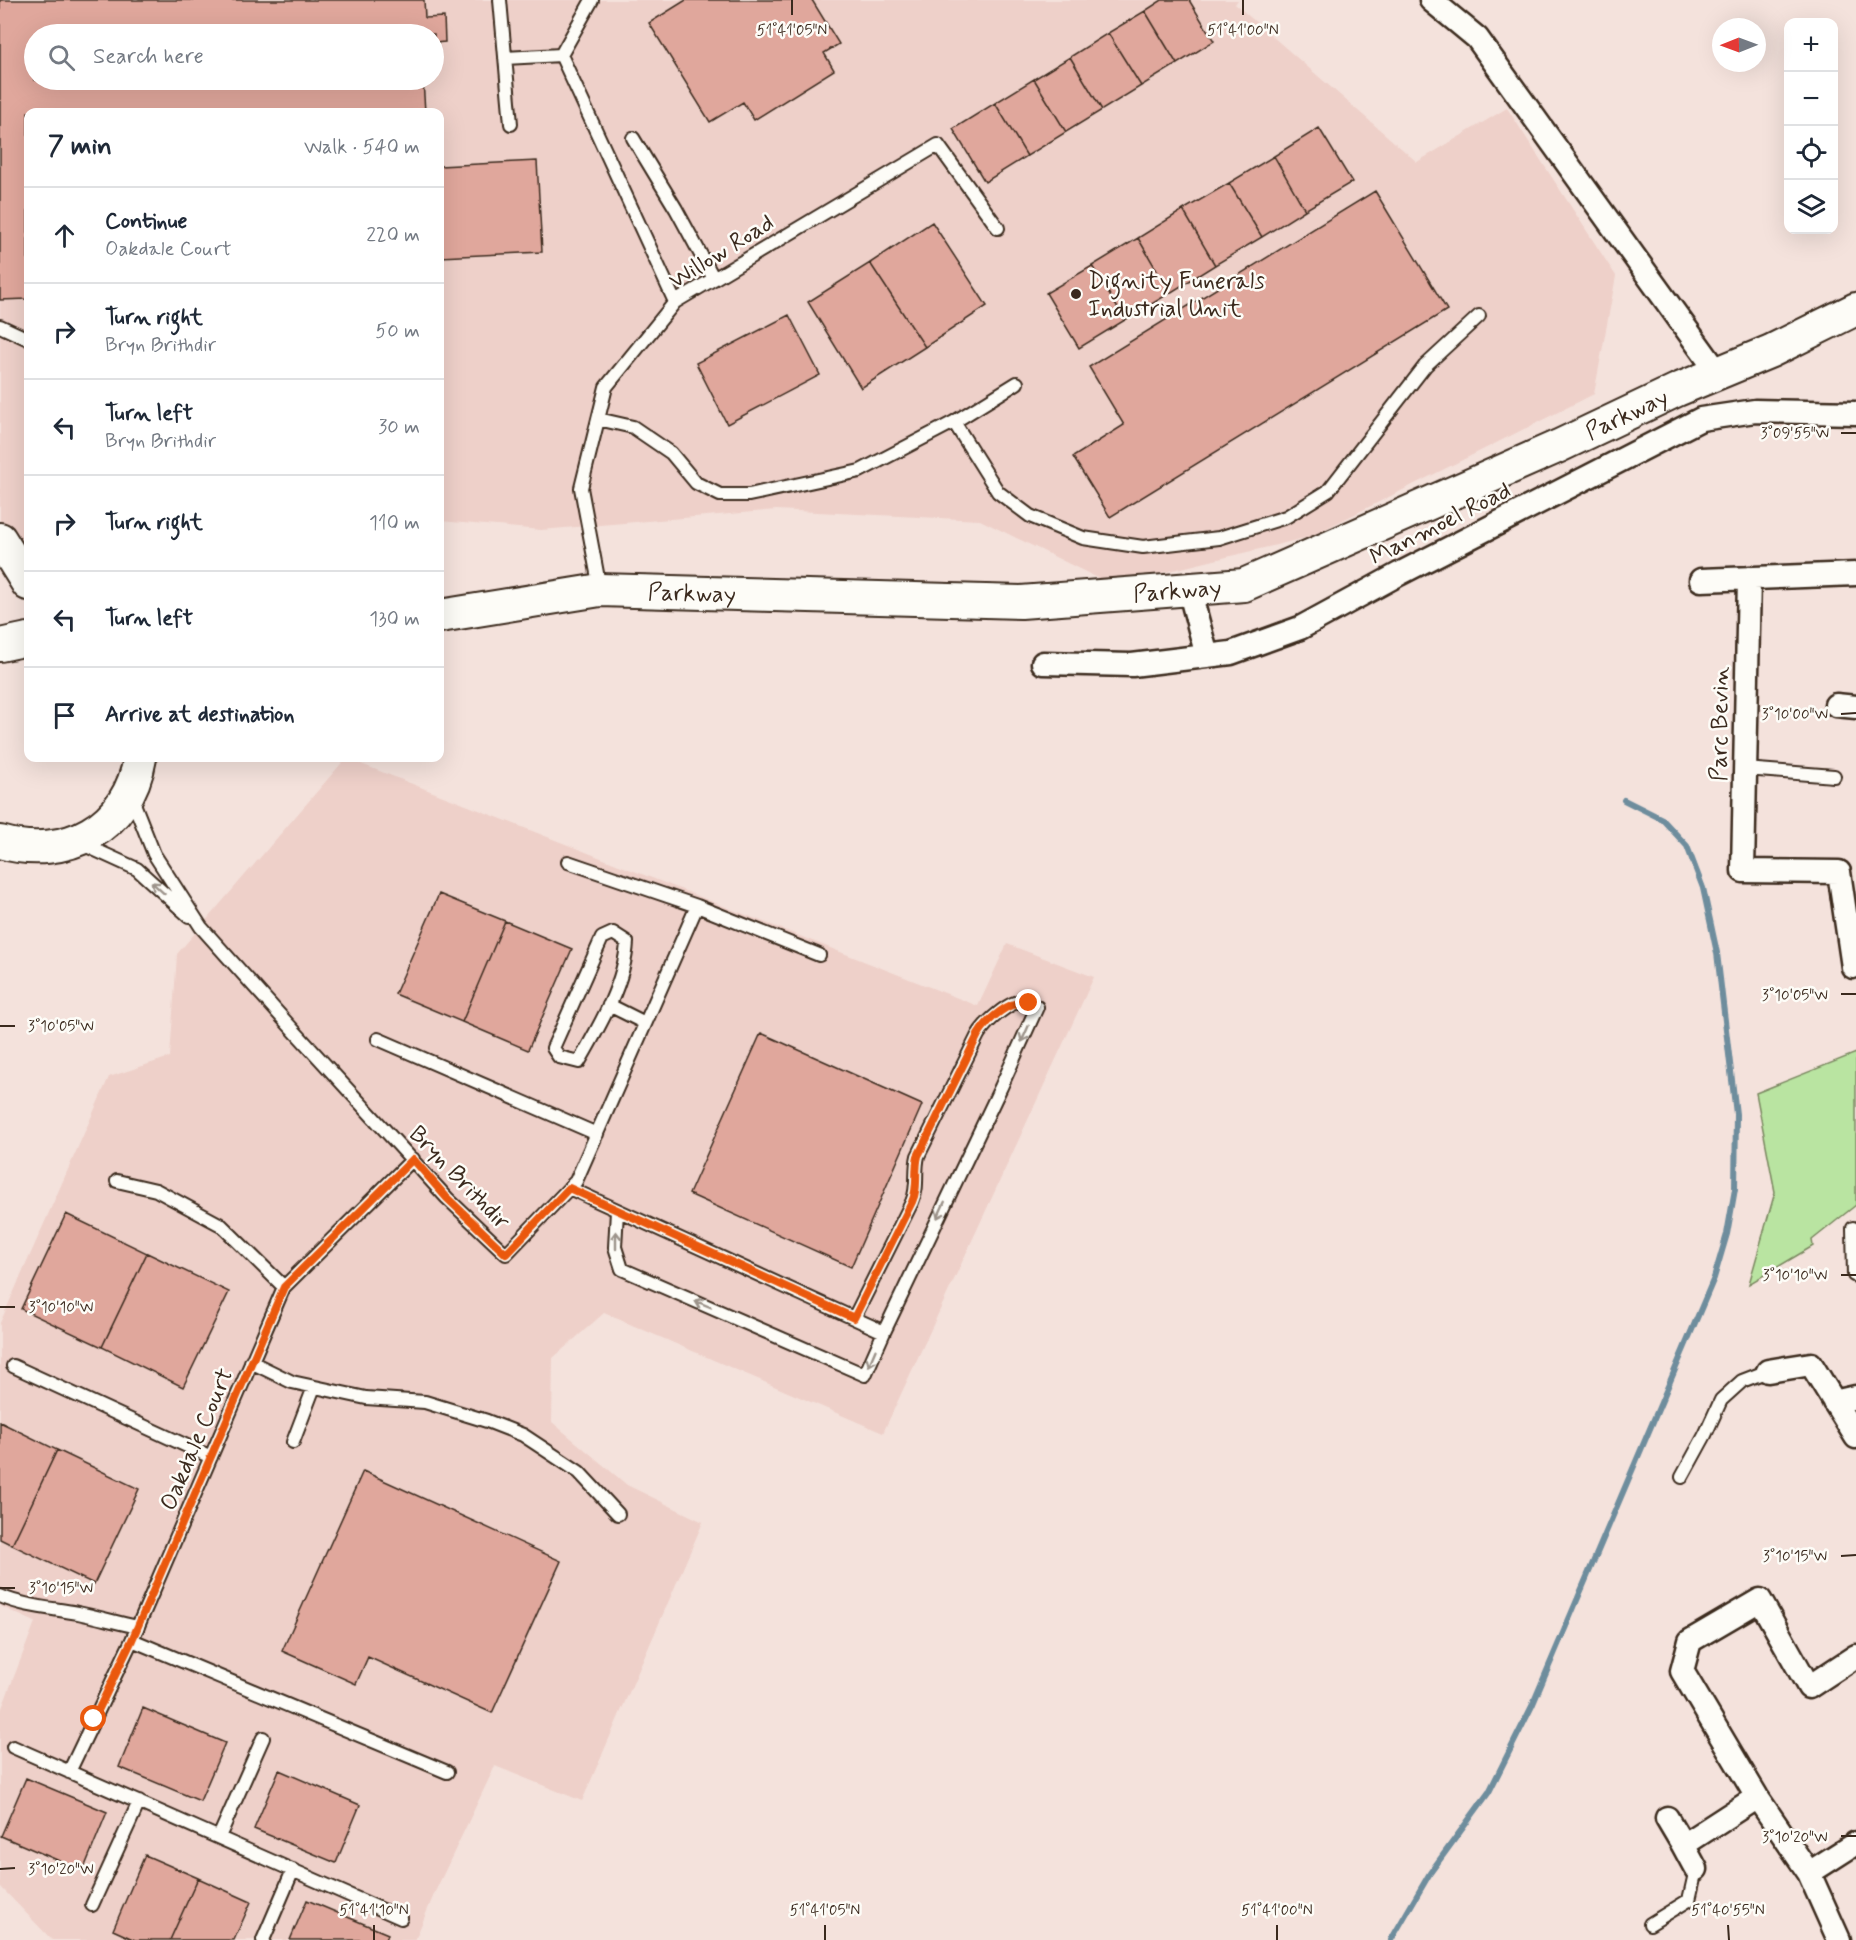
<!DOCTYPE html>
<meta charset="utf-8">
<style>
:root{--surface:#fff;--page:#f6f6f7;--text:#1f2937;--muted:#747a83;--line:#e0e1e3}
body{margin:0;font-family:Mynerve,sans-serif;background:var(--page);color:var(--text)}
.controls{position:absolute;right:18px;top:18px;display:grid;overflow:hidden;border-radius:12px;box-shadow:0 6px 24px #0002}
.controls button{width:54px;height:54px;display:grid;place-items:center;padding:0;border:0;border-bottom:2px solid var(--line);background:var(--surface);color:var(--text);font:30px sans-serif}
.compass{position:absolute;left:1712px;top:18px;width:54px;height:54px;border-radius:50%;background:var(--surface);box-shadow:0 6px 24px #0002;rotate:269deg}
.stop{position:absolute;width:18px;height:18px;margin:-14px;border:4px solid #ea580c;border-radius:50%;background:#fff}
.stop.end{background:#ea580c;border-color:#fff;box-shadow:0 2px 6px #0008}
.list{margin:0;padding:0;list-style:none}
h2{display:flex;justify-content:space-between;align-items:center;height:78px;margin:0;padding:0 24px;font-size:26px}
h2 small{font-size:20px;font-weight:400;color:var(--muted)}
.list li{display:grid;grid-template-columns:39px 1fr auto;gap:18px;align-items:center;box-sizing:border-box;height:96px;padding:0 24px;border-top:2px solid var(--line)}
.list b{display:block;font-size:22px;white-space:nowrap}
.list p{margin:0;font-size:20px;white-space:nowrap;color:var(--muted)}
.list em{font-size:20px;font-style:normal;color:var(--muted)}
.icon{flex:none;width:33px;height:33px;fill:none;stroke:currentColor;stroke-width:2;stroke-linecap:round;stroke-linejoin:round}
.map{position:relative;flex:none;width:1856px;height:1940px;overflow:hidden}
.search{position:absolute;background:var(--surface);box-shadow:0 6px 24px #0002;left:24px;top:24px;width:420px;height:66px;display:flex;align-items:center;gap:15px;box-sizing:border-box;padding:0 21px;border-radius:33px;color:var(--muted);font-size:22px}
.panel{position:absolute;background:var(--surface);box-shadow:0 6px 24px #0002;left:24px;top:108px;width:420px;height:654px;border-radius:12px}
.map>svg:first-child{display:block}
</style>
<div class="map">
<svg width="1856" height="1940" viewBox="0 0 1856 1940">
<rect width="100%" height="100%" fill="#f4e2dc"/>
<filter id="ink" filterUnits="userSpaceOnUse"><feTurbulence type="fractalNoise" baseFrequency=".0167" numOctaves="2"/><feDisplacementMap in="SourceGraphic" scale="12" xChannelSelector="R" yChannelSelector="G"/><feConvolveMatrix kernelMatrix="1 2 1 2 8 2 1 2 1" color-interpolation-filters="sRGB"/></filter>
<g filter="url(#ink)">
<!-- built -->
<path fill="#eed0c9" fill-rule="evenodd" d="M0 0H1238L1235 4 1417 162 1507 108 1616 276 1594 394 1309 537 1112 585 980 520 776 510 541 530 440 521V112H28V576L0 536ZM34 34H434V80H34Z
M346 758 978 1006 1007 944 1094 977 883 1433 604 1313 553 1358 552 1422 627 1485 703 1522 582 1801 495 1766 435 1892 415 1940H52L0 1886V1713L35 1622 0 1606V1323L109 1077 170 1057 177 954Z"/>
<!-- green -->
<path fill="#b9e4a1" stroke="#7a8760" stroke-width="1.5" d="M1856 1053V1205L1812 1240 1813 1246 1749 1284 1775 1192 1756 1093Z"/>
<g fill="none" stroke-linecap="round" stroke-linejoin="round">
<!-- stream -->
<path stroke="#6e8d9d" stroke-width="6" d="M1391 1940 1430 1873 1489 1792 1532 1706 1714 1278 1727 1234 1735 1189 1736 1114 1717 953 1703 888 1687 846 1662 819 1624 800"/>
</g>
<!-- building -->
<path fill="#e0a79c" stroke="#3b2a1e" stroke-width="1.5" d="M0 0H424L425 18 444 17 445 42 434 43V34H34V80H423L425 112H28V299L0 300Z
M686 0H812L839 44 824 53 834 70 754 120 743 102 710 122 649 23Z
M1162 0H1189L1214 41 1177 64 1145 11Z
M1145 11 1177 64 1141 86 1108 33Z
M1108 33 1141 86 1102 110 1070 57Z
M1070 57 1102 110 1066 132 1034 79Z
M1034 79 1066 132 1027 156 995 103Z
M995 103 1027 156 985 182 953 129Z
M1319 128 1352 182 1305 210 1274 156Z
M1274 156 1305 210 1262 237 1229 183Z
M537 161 542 252 440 257V166Z
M1229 183 1262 237 1215 265 1183 210Z
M1375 191 1447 310 1110 517 1073 457 1124 425 1089 367Z
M1183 210 1215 265 1170 293 1138 238Z
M932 222 987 306 925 347 870 263Z
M1138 238 1170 293 1125 320 1092 266Z
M870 263 925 347 861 388 808 302Z
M1092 266 1125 320 1079 348 1046 293Z
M789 315 820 375 727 424 696 363Z
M439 894 505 921 462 1022 395 994Z
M505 921 572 949 528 1050 462 1022Z
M761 1033 922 1105 851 1267 689 1194Z
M66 1214 147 1253 102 1347 21 1309Z
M147 1253 229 1292 183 1387 102 1347Z
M0 1422 57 1450 12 1545 0 1539Z
M57 1450 139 1489 94 1584 12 1545Z
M363 1471 561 1561 492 1713 368 1657 356 1684 282 1651Z
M143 1708 225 1743 200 1801 119 1767Z
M279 1770 360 1805 336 1863 254 1829Z
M26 1778 107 1812 83 1871 1 1836Z
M145 1855 198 1878 170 1940H135L113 1930Z
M198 1878 251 1902 234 1940H170Z
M307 1900 388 1934 386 1940H290Z"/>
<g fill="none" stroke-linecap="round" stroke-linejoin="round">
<!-- lane casing -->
<g stroke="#3b2a1e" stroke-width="16">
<path id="lane" d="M500 0 511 124
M561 55 675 302
M505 58 561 55 592 0
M633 138 676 209 714 279
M0 326 28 339
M598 419 633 427 671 453 696 483 720 495H749L860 471 954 422 998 492 1030 516 1083 538 1143 547 1219 538 1286 517 1328 491 1425 366 1479 316
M954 422 1017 383
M600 589 581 488 606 387 675 302 938 145 998 228
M1745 769 1834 776
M131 796 154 854 201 927 287 1023 447 1198 506 1254 576 1181 697 906 819 955
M80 843 137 869 189 916
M568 862 697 906
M613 933 627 942C625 983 599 1027 579 1062L559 1057 553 1048 602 938Z
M609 1005 645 1023
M378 1039 597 1134
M117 1181 156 1190 221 1225 284 1287
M569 1188 884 1332 865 1375 622 1269 615 1247 617 1211
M1853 1228 1854 1275 1856 1276
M854 1318 912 1202C919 1187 914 1172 918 1156L978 1035C985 1023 1010 1000 1024 1001 1029 1002 1033 1005 1037 1007L1001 1087 884 1332
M251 1362 292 1382 366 1398 425 1402 487 1421 523 1435 579 1472 618 1514
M13 1366 211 1457
M293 1442 314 1387
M1682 1477 1705 1435 1721 1400 1742 1381 1768 1371
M0 1596C26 1607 51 1608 78 1613 98 1617 118 1623 138 1627
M132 1640 447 1772
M13 1747 401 1918
M69 1772 132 1640 284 1287 413 1159
M219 1837 263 1738
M92 1905 139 1802
M1650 1924 1689 1900 1696 1869
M263 1940 293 1870"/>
</g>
<!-- street casing -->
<g stroke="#3b2a1e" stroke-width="27">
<path id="street" d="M1431 0 1477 38 1718 373
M1749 578 1743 871 1839 872 1853 967
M1701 580 1856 574
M1189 589 1207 656
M1043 663 1132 665 1231 653 1300 628 1399 574 1701 419 1755 411 1856 413
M1836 705 1856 707
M1768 1371 1811 1364 1856 1437
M1834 1402 1856 1397
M1667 1818 1683 1845
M1696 1869 1683 1845 1757 1797
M1809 1873 1856 1843
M1839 1940 1809 1873 1757 1797 1682 1671 1690 1641 1760 1600 1809 1687 1856 1656"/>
</g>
<!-- secondary casing -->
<g stroke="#3b2a1e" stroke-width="36">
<g id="secondary">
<path d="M0 539 28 584"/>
<path id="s1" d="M440 616 600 590 1021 602 1244 585 1559 446 1677 390 1771 351 1856 309"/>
<path d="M0 645 28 639"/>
<path d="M0 842C66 861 128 828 140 758"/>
</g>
</g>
<!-- lane -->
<use href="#lane" stroke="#fdfcf7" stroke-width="12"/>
<!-- street -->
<use href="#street" stroke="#fdfcf7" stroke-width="22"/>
<!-- secondary -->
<use href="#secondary" stroke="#fdfcf7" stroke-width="32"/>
</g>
<!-- one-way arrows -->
<defs><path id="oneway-shaft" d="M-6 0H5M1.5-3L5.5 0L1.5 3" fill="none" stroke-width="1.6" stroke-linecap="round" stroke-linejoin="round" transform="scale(1.5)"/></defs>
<g stroke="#9c938a">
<use href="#oneway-shaft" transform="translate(158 888) rotate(-138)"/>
<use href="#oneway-shaft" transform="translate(1025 1034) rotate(114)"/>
<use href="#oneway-shaft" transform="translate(941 1210) rotate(115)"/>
<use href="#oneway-shaft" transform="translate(616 1240) rotate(-90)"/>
<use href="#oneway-shaft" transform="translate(703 1304) rotate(-157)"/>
<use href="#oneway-shaft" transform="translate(872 1358) rotate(113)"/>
</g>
</g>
<g fill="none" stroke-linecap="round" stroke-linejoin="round" filter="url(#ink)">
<!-- route -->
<path stroke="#ea580c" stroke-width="8" d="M94 1719 132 1640 284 1287 413 1159 447 1198 506 1254 569 1188 854 1318 912 1202C919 1187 914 1172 918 1156L978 1035C987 1020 1011 998 1029 1003"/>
</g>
<!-- ticks -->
<path fill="none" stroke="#3b2a1e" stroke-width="2" d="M792 0V15M1243 0V15M1841 433H1856M1841 714 1856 713M1841 994H1856M0 1026H15M1841 1275H1856M0 1307H15M1841 1556 1856 1555M0 1588H15M1841 1836H1856M0 1869 15 1868M374 1925V1940M825 1925V1940M1277 1925V1940M1728 1925 1729 1940"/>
<!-- markers -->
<circle fill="#3b2a1e" stroke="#fdfcf7" stroke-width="2" cx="1076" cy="294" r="6"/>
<g text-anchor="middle" stroke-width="5" stroke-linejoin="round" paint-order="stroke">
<!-- street labels -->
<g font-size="24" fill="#3b2a1e" stroke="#fdfcf7">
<text transform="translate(721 251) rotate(-32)" y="8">Willow Road</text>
<text dy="8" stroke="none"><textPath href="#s1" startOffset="1226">Parkway</textPath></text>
<text transform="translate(1440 523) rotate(-27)" y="8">Manmoel Road</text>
<text dy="8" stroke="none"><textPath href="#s1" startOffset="740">Parkway</textPath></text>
<text dy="8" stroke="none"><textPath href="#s1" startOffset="254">Parkway</textPath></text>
<text transform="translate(1719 724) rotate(-89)" y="8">Parc Bevin</text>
<text transform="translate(460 1177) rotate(46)" y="8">Bryn Brithdir</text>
<text transform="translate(196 1439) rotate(-67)" y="8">Oakdale Court</text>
</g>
<!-- poi labels -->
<g font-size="24" fill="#3b2a1e" stroke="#fdfcf7" text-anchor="start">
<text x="1088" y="288">Dignity Funerals<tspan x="1088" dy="28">Industrial Unit</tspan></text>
</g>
</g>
<g font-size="15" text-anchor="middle" fill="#3b2a1e" stroke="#fdfcf7" stroke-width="5" stroke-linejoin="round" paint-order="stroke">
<text x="792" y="35">51°41'05"N</text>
<text x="1243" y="35">51°41'00"N</text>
<text x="1795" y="438">3°09'55"W</text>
<text x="1795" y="719">3°10'00"W</text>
<text x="1795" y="1000">3°10'05"W</text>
<text x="61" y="1031">3°10'05"W</text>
<text x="1795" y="1280">3°10'10"W</text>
<text x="61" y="1312">3°10'10"W</text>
<text x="1795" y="1561">3°10'15"W</text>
<text x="61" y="1593">3°10'15"W</text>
<text x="1795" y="1842">3°10'20"W</text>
<text x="61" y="1874">3°10'20"W</text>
<text x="374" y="1915">51°41'10"N</text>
<text x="825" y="1915">51°41'05"N</text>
<text x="1277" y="1915">51°41'00"N</text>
<text x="1728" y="1915">51°40'55"N</text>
</g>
</svg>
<div class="controls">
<button>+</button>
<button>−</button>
<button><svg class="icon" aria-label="locate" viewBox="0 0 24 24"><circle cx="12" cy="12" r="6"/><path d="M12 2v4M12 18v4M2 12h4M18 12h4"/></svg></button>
<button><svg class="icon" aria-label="layers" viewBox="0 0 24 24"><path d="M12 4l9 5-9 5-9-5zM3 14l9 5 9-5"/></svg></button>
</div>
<svg class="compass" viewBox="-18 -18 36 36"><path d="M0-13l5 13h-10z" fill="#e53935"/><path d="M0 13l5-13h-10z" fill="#747a83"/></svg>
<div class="stop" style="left:94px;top:1719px"></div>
<div class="stop end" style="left:1029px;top:1003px"></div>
<div class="search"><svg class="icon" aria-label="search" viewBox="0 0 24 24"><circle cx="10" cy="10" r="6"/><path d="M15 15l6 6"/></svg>Search here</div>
<section class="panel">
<h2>7 min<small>Walk · 540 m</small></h2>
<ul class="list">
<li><svg class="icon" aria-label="ahead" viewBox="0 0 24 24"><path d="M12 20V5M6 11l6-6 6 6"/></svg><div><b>Continue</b><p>Oakdale Court</p></div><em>220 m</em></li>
<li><svg class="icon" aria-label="right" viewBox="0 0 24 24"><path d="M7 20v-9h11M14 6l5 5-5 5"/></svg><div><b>Turn right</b><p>Bryn Brithdir</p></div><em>50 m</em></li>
<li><svg class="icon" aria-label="left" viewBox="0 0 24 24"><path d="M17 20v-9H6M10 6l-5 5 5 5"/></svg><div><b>Turn left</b><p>Bryn Brithdir</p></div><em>30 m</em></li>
<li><svg class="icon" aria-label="right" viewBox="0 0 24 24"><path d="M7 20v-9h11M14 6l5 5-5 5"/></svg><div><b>Turn right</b></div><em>110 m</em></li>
<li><svg class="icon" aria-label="left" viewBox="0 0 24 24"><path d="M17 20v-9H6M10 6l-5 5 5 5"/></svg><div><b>Turn left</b></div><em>130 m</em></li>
<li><svg class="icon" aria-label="arrive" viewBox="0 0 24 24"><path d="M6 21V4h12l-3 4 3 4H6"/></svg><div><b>Arrive at destination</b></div></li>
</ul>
</section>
</div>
